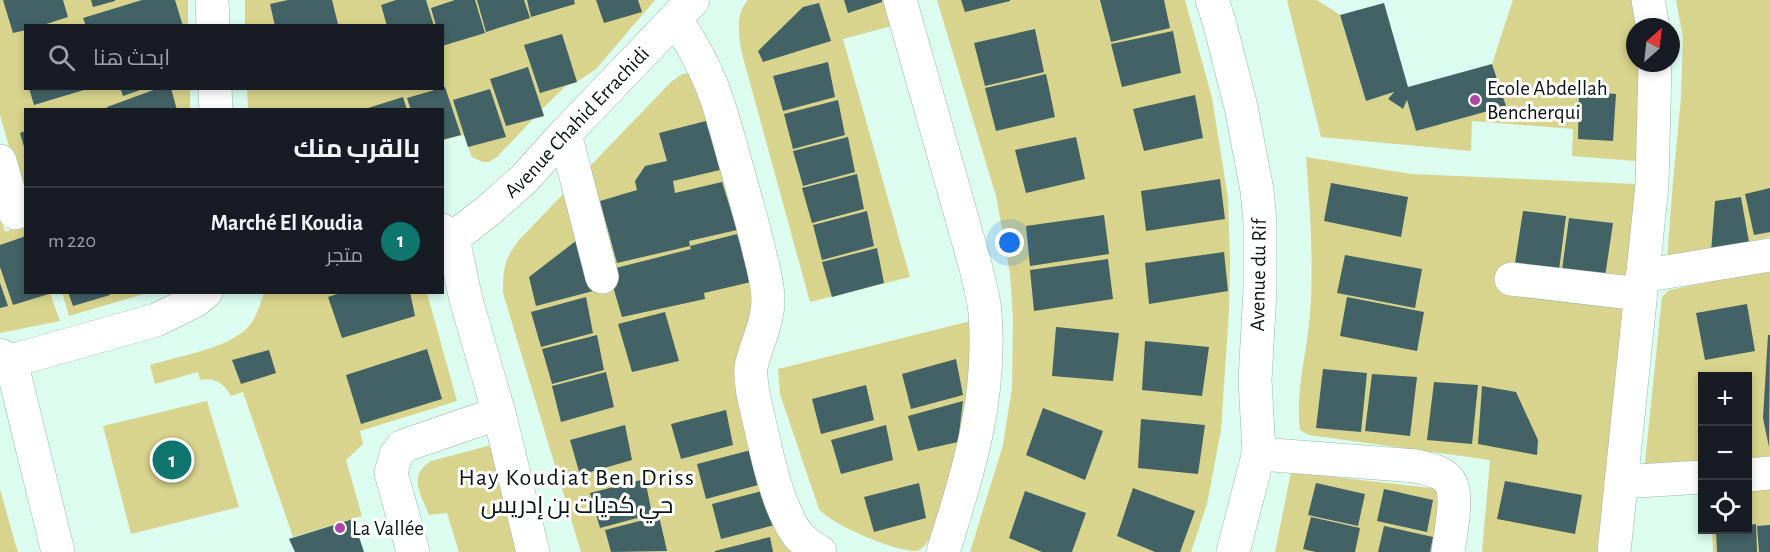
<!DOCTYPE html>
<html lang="ar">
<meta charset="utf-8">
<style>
:root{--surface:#171b24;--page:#242831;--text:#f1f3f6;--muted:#9ea1a6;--line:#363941;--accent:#0f766e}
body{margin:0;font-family:"Alegreya Sans",Cairo,sans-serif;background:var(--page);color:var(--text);direction:rtl}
.controls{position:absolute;right:18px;bottom:18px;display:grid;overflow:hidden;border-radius:0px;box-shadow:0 3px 9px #0003}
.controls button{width:54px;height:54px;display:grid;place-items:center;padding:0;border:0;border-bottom:2px solid var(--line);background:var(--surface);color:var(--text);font:30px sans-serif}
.compass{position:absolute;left:1626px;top:18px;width:54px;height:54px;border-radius:50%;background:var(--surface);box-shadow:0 3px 9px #0003;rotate:27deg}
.you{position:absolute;left:1010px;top:243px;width:21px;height:21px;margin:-15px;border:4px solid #fff;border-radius:50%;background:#1a73e8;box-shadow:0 0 0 9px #1a73e833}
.badge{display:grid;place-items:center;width:39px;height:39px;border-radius:50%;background:var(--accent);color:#fff;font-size:20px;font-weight:700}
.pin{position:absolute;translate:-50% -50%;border:3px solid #fff;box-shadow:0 2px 6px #0006}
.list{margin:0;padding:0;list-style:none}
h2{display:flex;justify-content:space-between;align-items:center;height:78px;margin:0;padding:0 24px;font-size:26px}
h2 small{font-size:20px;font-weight:400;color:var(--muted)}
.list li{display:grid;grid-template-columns:39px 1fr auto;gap:18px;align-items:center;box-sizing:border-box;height:108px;padding:0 24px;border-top:2px solid var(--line)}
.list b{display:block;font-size:22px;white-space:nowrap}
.list p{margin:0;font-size:20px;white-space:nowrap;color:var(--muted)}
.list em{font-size:20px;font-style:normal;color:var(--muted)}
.icon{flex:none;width:33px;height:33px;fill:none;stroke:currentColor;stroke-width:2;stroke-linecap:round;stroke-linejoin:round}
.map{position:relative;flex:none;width:1770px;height:552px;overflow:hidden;direction:ltr}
.search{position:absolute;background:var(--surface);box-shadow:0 3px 9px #0003;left:24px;top:24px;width:420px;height:66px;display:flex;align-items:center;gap:15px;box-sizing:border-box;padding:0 21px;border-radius:0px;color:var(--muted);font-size:22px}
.panel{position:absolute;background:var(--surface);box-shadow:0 3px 9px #0003;left:24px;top:108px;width:420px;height:186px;border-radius:0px;direction:rtl}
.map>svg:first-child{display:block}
</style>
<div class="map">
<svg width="1770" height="552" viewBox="0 0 1770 552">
<rect width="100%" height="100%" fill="#dbfcef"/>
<!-- green -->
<path fill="#d8d48d" d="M0 0H188V25L26 26V88L190 89V109L26 110 25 202 0 115Z
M245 0H655L596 69 577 82 566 86 542 109 544 116 534 118 497 157 489 162H483L472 157 464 135 443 140 442 110 248 109 247 89 442 88V26L245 25Z
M748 0H893L899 24 843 39 910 277 810 302 741 50C739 32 735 14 748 0Z
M937 0H1185L1212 98 1228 198 1230 262 1229 311 1221 430 1207 504 1191 552H970L1003 445 1012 388 1013 318 1010 273 996 196Z
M1287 0H1317L1340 15 1366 101 1394 92 1388 99 1402 109 1407 100 1416 131 1505 105 1492 64 1513 0H1632L1636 27 1635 63H1639L1636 161 1572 156 1573 129 1472 121 1471 151 1321 137Z
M1676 0H1770V237L1667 260 1673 182 1681 97 1683 38Z
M689 73 698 75 759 284 753 330 806 552H581L503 293C503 269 504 260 519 240L671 82 682 74Z
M1306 157 1411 174 1636 184 1629 283 1622 306 1626 309 1604 552H1482L1490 460 1309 435 1300 430C1295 392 1307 352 1310 315 1314 262 1310 210 1306 157Z
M0 217 5 232 25 225 26 292 50 293 60 321 0 333Z
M1770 270V467L1748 468V376H1702V471L1646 470 1645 462 1662 297 1669 290Z
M62 292 147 293 69 316Z
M264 293H427L457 401 360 431 363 444 346 460 362 516 293 537 243 392 231 396C224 383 214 377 200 380L198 372 155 384 150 365C178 356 229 349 249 326 257 317 260 304 264 293Z
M971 321 972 399 933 534C929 540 924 548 917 551 896 552 832 525 819 509L780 394 778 369Z
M207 401 239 507 131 534 103 426Z
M499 443 526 552H459L447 513 429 515C421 494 407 476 431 461Z
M1291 472 1439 489 1438 552H1275Z
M1770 488V552H1713L1712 530H1748V489Z
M0 489 16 546 18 552H0Z"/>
<!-- building -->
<path fill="#426265" d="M3 0H63L68 17 40 26H26V30L13 33Z
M91 0H115V1L93 7Z
M142 0H175L183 26H86L83 18Z
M288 0H332L338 24 275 26 270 4Z
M396 0H426L434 26H387L381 5Z
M455 0H475L485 33 442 46V26H436L431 8Z
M477 0H524L530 18 486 32Z
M527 0H574L575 4 531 17Z
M596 0H638L642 12 604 23Z
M844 0H882V2L848 13Z
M961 0H1010V1L965 12Z
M1100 0H1164L1170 28 1111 42Z
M819 3 831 41 763 62 758 51 803 7Z
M1384 3 1408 87 1492 64 1506 106 1416 131 1407 100 1403 109 1388 99 1394 92 1366 101 1340 15Z
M1035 29 1044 72 985 86 974 43Z
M1173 31 1181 73 1122 87 1111 44Z
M562 34 577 82 540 93 524 45Z
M828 62 835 97 783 111 773 76Z
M528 67 544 116 506 126 490 79Z
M1046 74 1055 117 996 131 985 88Z
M445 87 461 135 442 140V110H411L407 98Z
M29 88H87V89L34 105Z
M120 88H143V89L123 96Z
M159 88H171L177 110H108L107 107Z
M490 89 506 137 468 147 453 100Z
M1579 91 1616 94 1613 141 1578 139Z
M1195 95 1203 138 1144 151 1133 109Z
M403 97 407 110H365V109Z
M838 100 845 135 793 149 784 114Z
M706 121 720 170 673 181 675 193 722 182 737 230 689 241 690 246 737 234 751 282 704 293 705 299 622 317 608 270 691 249 690 246 617 263 600 201 637 190 635 181 645 166 667 161 659 133Z
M26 131V150H25L20 133Z
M848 137 855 172 803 186 793 151Z
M1076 137 1085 179 1026 193 1015 150Z
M857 174 864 209 812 223 802 188Z
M1220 179 1225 219 1146 231 1141 191Z
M1331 183 1408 197 1401 237 1324 221Z
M1770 188V232L1754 235 1745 194Z
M1741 197 1750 248 1711 252 1715 201Z
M867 211 874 246 822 260 813 225Z
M1523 211 1566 216 1559 270 1515 263Z
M1104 215 1109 254 1030 266 1026 226Z
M1569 218 1613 223 1605 277 1562 270Z
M26 236V292L52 293 13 305 0 267V245Z
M581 237 597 290 536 306 529 277Z
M877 248 884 283 832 297 822 262Z
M1224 252 1228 291 1149 304 1145 263Z
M1345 255 1422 269 1415 308 1337 293Z
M1108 259 1113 299 1034 311 1030 270Z
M0 283 8 306 0 308Z
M68 292H109L110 295 73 306Z
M343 292H410L415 316 342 338 328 297Z
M586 297 593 333 541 347 531 312Z
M1347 297 1424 312 1417 351 1340 336Z
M1747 304 1755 351 1705 360 1696 313Z
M665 312 679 361 632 372 618 324Z
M1056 327 1119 333 1113 381 1052 376Z
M597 335 604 370 552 384 542 349Z
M1768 335H1770L1769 447 1763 418Z
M1145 341 1209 347 1202 396 1142 390Z
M427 349 442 399 361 424 346 375Z
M269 350 276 373 241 384 232 360Z
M956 359 963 395 911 409 902 374Z
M1323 369 1367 373 1361 432 1316 428Z
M606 372 614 407 561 422 552 386Z
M1372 374 1417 377 1410 436 1365 431Z
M1434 382 1478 385 1472 444 1427 440Z
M866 385 874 420 821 434 812 399Z
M1482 386 1516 392 1538 440 1537 455 1478 444Z
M963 401 958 442 918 451 908 416Z
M1043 408 1103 431 1085 480 1026 455Z
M726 410 733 445 681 459 671 424Z
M1141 419 1205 425 1198 474 1138 468Z
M625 425 632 460 580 475 570 440Z
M886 425 893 460 841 474 831 440Z
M751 450 758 485 706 499 697 464Z
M645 479 652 514 600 528 590 493Z
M1505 481 1582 495 1575 534 1497 519Z
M919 483 926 518 874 532 864 497Z
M1316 483 1365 494 1358 526 1308 515Z
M1133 488 1195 511 1180 552H1155L1117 536Z
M1384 489 1433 500 1427 532 1377 521Z
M766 490 774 525 721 539 712 504Z
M1025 491 1086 513 1072 552H1042L1009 538Z
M659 516 667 551 611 552 605 530Z
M1311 517 1360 528 1355 552H1316L1303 549Z
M353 519 364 552H295L289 539Z
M1756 524 1757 552H1717L1716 530H1748V525Z
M1770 525V552H1759L1757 526Z
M1384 526 1433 537 1430 552H1378Z
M770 537 773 552H715V551Z"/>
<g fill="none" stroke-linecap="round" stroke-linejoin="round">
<!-- minor casing -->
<g stroke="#99b8ac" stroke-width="34">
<g id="minor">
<path d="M212 0 213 26"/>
<path d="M900 0 976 268C979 283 984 298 985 313 992 397 968 474 943 552"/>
<path d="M1212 0 1219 21 1241 107 1257 190 1260 222V290L1255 380 1259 452 1233 552"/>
<path d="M1648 0 1653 27"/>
<path d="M675 19C709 67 719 102 734 158 742 186 750 214 757 242 761 261 768 281 768 300 768 324 756 344 751 367 750 376 752 385 753 394 763 434 774 503 798 535 804 542 812 547 820 552"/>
<path d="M215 88 216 110"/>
<path d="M565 134 602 277"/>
<path d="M0 161 15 213"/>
<path d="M442 230 453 238 466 300 499 413 533 552"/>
<path id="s1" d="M453 238 489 210 524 179 561 138 693 0"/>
<path d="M1642 276 1770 255"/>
<path d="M1511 279 1640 294"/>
<path d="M0 355 11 361 58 552"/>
<path d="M11 361 156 320 195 301 206 292"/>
<path d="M1259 452 1273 455 1416 466C1427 469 1443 471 1450 482 1459 496 1450 535 1448 552"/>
<path d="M1748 475 1770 473"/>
<path d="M1621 482 1702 477"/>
<path d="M413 552 391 473 396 455 403 446 499 413"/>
<path d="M1614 552 1652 185 1655 63"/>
</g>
</g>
<!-- minor -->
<use href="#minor" stroke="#fff" stroke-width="33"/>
</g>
<!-- markers -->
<g fill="#af45a5" stroke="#fff" stroke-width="2">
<circle cx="1475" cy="100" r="6"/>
<circle cx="340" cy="528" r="6"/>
</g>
<g text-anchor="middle" stroke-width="6" stroke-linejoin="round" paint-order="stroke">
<!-- poi labels -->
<g font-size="21" fill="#0a1612" stroke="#fff" text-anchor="start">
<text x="1487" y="95">Ecole Abdellah<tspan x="1487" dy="24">Bencherqui</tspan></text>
<text x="352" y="535">La Vallée</text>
</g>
<!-- street labels -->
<g font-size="21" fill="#0a1612" stroke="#fff">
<text dy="7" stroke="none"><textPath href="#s1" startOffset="170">Avenue Chahid Errachidi</textPath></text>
<text transform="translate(1258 275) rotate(-89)" y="7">Avenue du Rif</text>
</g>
<!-- quarter labels -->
<g font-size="24" letter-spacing="1.5" fill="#0a1612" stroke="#fff">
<text x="577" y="485">Hay Koudiat Ben Driss<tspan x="577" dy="28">حي كديات بن إدريس</tspan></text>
</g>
</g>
</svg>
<div class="controls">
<button>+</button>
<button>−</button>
<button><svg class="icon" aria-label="locate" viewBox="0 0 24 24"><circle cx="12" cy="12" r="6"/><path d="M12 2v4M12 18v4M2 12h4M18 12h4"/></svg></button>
</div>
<svg class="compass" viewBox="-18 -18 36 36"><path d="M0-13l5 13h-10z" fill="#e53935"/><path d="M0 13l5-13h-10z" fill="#9ea1a6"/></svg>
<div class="you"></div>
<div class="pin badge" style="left:172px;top:460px">1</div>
<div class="search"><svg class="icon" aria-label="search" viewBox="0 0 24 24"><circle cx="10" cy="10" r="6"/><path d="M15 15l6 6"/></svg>ابحث هنا</div>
<section class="panel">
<h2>بالقرب منك<small></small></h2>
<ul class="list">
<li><span class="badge">1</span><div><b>Marché El Koudia</b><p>متجر</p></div><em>220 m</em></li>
</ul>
</section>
</div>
